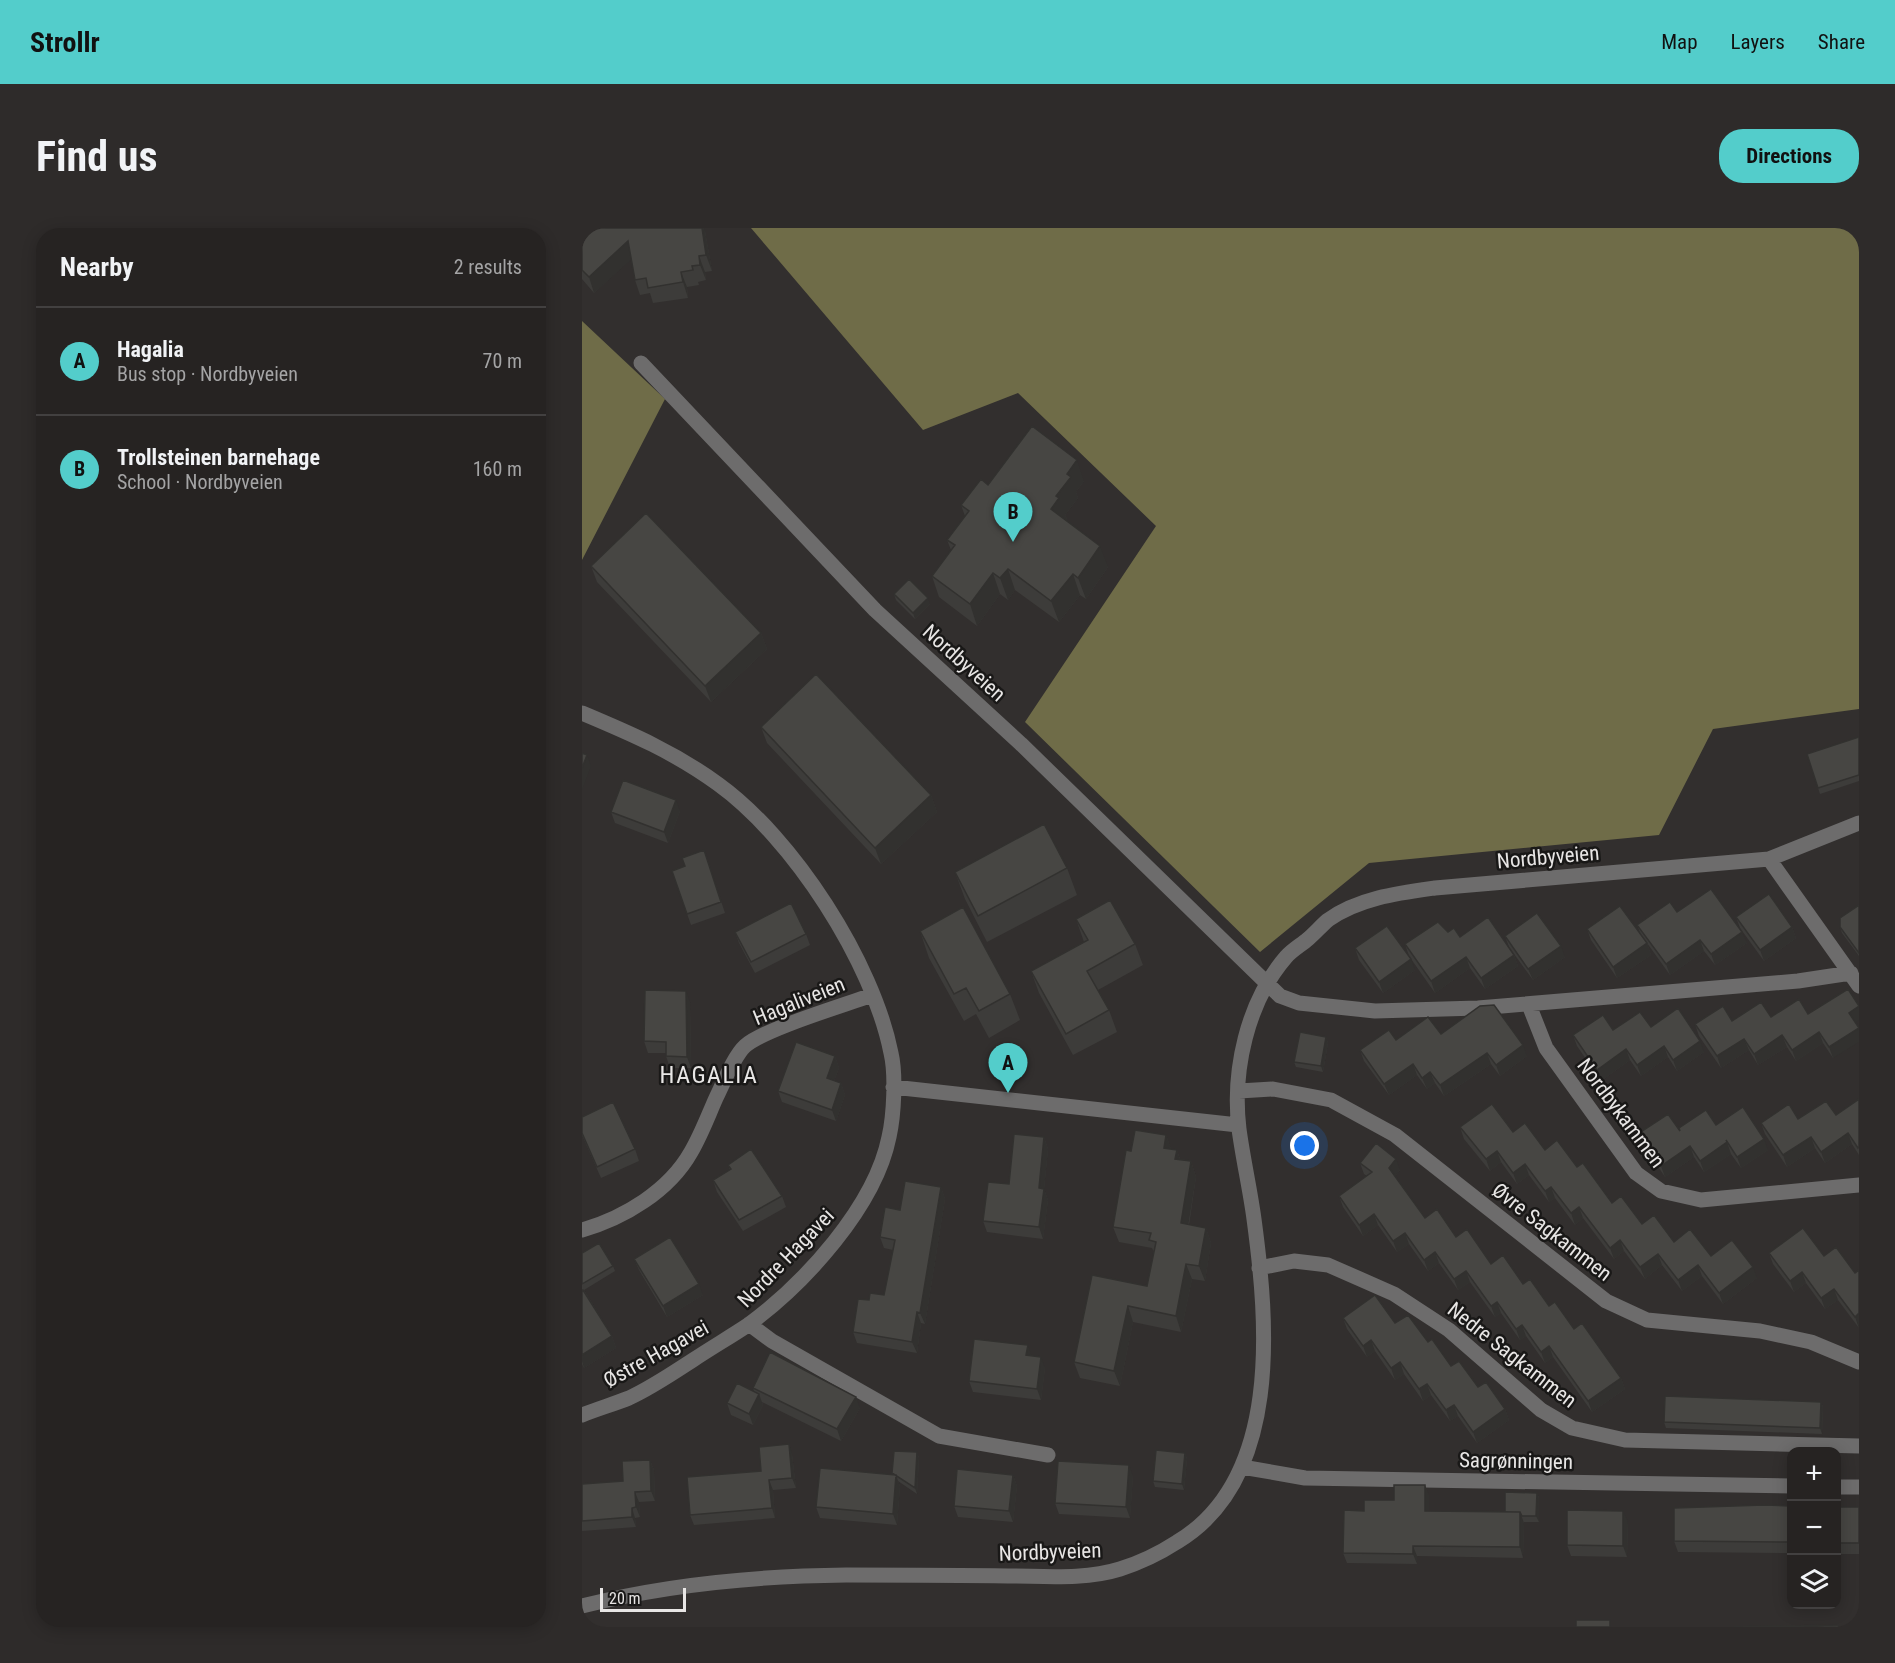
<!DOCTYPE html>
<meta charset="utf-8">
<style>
:root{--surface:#262322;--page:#2e2b2a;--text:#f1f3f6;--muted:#a4a4a5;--line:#424040;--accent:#53cdcb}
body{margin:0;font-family:"Roboto Condensed",sans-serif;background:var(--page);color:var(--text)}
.controls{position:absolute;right:18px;bottom:18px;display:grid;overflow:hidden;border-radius:12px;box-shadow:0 3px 15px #0003}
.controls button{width:54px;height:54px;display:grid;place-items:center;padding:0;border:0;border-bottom:2px solid var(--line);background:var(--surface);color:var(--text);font:30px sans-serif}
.scale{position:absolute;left:18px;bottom:15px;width:86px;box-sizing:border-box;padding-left:6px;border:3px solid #e8e6e5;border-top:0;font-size:16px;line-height:21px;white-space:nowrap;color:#e8e6e5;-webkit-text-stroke:4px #191817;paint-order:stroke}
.you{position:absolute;left:723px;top:918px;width:21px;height:21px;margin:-15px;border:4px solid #fff;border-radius:50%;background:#1a73e8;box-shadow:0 0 0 9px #1a73e833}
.badge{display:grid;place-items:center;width:39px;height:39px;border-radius:50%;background:var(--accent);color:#111;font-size:20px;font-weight:700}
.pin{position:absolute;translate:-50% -50px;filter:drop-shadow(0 2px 3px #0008)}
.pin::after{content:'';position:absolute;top:32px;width:21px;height:18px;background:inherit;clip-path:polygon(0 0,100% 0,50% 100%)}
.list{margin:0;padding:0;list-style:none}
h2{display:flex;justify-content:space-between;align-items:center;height:78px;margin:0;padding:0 24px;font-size:26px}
h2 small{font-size:20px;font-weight:400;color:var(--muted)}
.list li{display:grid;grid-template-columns:39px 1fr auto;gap:18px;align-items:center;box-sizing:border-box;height:108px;padding:0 24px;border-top:2px solid var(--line)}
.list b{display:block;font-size:22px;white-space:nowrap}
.list p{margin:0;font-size:20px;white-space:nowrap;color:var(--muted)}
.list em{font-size:20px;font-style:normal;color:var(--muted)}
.icon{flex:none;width:33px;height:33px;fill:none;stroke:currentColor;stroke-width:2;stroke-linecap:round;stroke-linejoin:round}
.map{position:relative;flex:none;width:1277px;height:1399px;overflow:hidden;border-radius:24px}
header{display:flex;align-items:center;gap:36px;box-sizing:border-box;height:84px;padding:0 30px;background:var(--accent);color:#111}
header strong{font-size:28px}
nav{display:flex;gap:33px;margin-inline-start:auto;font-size:21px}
.intro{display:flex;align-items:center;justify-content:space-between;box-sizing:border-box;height:144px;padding:0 36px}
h1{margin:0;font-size:42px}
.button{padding:15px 27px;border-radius:24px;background:var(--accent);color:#111;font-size:21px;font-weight:700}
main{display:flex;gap:36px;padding:0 36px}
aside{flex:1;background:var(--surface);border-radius:24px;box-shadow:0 3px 15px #0003}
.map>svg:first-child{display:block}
</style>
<header>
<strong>Strollr</strong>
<nav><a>Map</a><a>Layers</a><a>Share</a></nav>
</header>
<div class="intro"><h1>Find us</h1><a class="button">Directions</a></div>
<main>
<aside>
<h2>Nearby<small>2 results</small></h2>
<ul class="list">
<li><span class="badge">A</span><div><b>Hagalia</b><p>Bus stop · Nordbyveien</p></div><em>70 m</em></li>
<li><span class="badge">B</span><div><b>Trollsteinen barnehage</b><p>School · Nordbyveien</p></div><em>160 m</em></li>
</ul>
</aside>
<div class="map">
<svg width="1277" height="1399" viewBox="0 0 1277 1399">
<rect width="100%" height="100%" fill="#322f2e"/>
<!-- forest -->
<path fill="#6f6c48" d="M169 0H1277V481L1131 501 1077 607 787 635 678 724 443 494 574 298 436 165 341 202Z
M0 93 83 171 0 332Z"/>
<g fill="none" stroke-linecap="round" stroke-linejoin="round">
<!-- minor -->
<path stroke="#6d6c6c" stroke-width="15" d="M59 135 293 382 439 516 698 768 717 775 793 783 896 780 1216 753 1269 745
M0 485C50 506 92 524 136 556 211 610 291 734 309 825 314 846 312 887 307 909 293 979 222 1056 166 1097 148 1109 129 1120 111 1132 91 1145 69 1160 47 1170 32 1176 15 1181 0 1187
M1187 631 1277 758
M947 777 964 820 1054 945 1079 963 1119 972 1277 957
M311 859 656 897
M657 863 691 861 749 872 813 907 1024 1073 1065 1092 1178 1103 1229 1114 1277 1134
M0 1002C42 990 87 963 109 924 119 907 126 888 134 870 141 856 152 828 163 818 182 801 263 777 290 767
M677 1040 712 1033 746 1037 812 1066 867 1102 959 1182 990 1200 1043 1212 1277 1218
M167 1096 190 1113 357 1208 466 1227
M660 1239 723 1250 1210 1258
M1254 1259H1277
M0 1378C87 1356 175 1348 264 1347 318 1347 372 1347 426 1348 462 1348 503 1352 538 1341 557 1335 578 1325 595 1314 700 1251 686 1095 672 991 668 961 661 931 657 901 650 843 665 774 704 729 710 722 719 717 726 711 733 705 739 698 746 692 777 670 817 665 853 660L1187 631 1277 595"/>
</g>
<!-- wall -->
<path fill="#3d3c3a" d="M123 3 130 43 123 44 124 52 116 54 117 57 105 59 106 70 71 75 68 65 58 67 53 52 49 31 12 65 0 51V12Z
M502 253 494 264 496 270 483 287 485 291 484 292 526 339 504 371 498 367 477 394 433 362 426 372 418 366 395 398 357 369 350 348 369 322 365 312 383 288 379 277 406 257Z
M9 338 179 405 185 421 129 474 15 354Z
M312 366 348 376 333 391 314 372Z
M179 499 349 567 355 584 299 636 185 515Z
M1277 509V553L1238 566 1225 526Z
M98 583 86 615 33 595 29 584Z
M122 622 143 685 109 697 90 643 103 638Z
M485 640 495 667 405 714 383 671 373 644Z
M1277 677V728L1260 705 1258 699Z
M1095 684 1165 715 1133 737 1122 723 1088 747 1065 715 1069 727 1035 750 1009 712 1005 701 1059 707 1055 697Z
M1154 689 1210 699 1214 710 1182 733 1158 700Z
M494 691 553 716 561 737 516 762 527 782 535 804 491 827 457 765 449 743 502 714Z
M338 703 428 766 438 792 407 810 394 786 382 793 347 730Z
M153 704 224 706 228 717 173 745 157 715Z
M866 704 932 727 936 738 903 761 888 740 853 765 827 728 823 716Z
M923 708 983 729 951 752 927 719Z
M773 720 833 742 801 765 777 732Z
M108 774 109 840H88L84 828V825H66L62 813Z
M1226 786 1274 794 1251 830 1241 815 1214 833 1205 819 1176 837 1167 822 1139 840 1117 808 1113 796Z
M1069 799 1122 824 1095 843 1086 829 1059 848 1048 832 1019 853 995 818 991 807Z
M859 806 945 828 918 848 909 836 862 868 853 855 845 861 835 847 807 867 782 833 778 822 814 812Z
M744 809 746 815 741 844 714 839 712 834Z
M253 828 257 840 252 853 259 855 263 867 254 893 200 874 196 863Z
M1277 871V927L1270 916 1243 935 1233 920 1205 939 1183 906 1179 895 1254 887Z
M0 889 53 921 57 933 19 950 0 907Z
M1134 897 1186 922 1159 940 1149 926 1122 944 1112 929 1083 949 1061 916 1057 905Z
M878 899 931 904 995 939 1030 975 1060 996 1092 1014 1129 1028 1175 1050 1141 1076 1120 1048 1100 1063 1080 1037 1063 1051 1042 1023 1032 1031 1001 990 993 997 973 970 967 974 947 947 935 956 919 934 908 943 882 911Z
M584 907 589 921 595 922 598 931 609 933 614 949 607 997 624 1000 629 1015 623 1053 610 1051 599 1104 551 1094 538 1158 498 1150 492 1134 565 1058 572 1024 570 1020 537 1014 531 999 549 923Z
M462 909 466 921 462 961 466 972 461 1011 405 1004 401 993 427 956Z
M778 935 818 942 813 948 843 990 874 1009 909 1036 941 1056 992 1101 1039 1150 1043 1161 1010 1184 971 1129 963 1135 944 1108 938 1112 919 1085 913 1089 888 1054 876 1062 857 1035 846 1043 827 1016 815 1024 796 997 781 1008 761 979 757 968 785 948 782 946Z
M146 937 200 968 204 979 161 1003 135 964 131 952 148 942Z
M359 959 363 971 343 1096 339 1095 335 1125 275 1115 271 1104 287 1072 302 1067 311 1022 302 1020 298 1009 318 982Z
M1254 1019 1277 1100 1256 1072 1243 1081 1224 1055 1212 1064 1191 1036 1187 1025 1242 1028Z
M0 1025 31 1038 33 1043 2 1062 30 1108 34 1120 2 1140 0 1136Z
M52 1031 121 1067 85 1089 57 1042Z
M761 1090 813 1095 846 1114 869 1138 923 1181 927 1192 895 1215 876 1188 868 1193 849 1167 841 1173 822 1146 813 1152 793 1123 785 1129 765 1101Z
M449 1128 463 1140 459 1172 391 1164 387 1153Z
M171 1160 278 1180 259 1213 180 1174 181 1177 171 1197 149 1187 145 1175 172 1163Z
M1239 1174 1241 1179 1240 1206 1084 1200 1082 1194Z
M335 1224 337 1230 335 1266 316 1253 318 1258 315 1297 238 1290 234 1279 311 1247 310 1245Z
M603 1225 605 1231 602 1262 573 1259 571 1253Z
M210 1226 214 1260 191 1262 193 1290 112 1297 108 1287 179 1243Z
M68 1232 72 1242 73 1273 57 1274 58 1289 53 1290 54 1299 0 1303V1256L41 1253Z
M431 1247 435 1258 431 1294 376 1289 372 1278Z
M551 1248 548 1290 477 1286 473 1275Z
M955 1265 957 1270V1294H942L941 1330 835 1328V1336L765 1335 761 1325 782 1283 812 1272 847 1267V1283L923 1284Z
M1209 1278V1325L1096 1324 1092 1313Z
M1254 1279H1277V1326H1254Z
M1046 1294 1045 1329 989 1328 985 1317Z"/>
<!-- shaded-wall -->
<path fill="#32312f" d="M120 0H122L123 3 130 43 124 27Z
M46 13 52 29 12 65 7 49Z
M117 28 123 44 124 52 118 37Z
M99 44 105 59 106 70 101 54Z
M495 232 502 253 494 264 496 270 483 287 485 291 477 302 469 281 474 268 485 246Z
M518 318 526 339 504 371 496 350Z
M426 341 433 362 426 372 418 350Z
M411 345 418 366 395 398 388 376Z
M491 346 498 367 477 394 469 373Z
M346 370 348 376 333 391 331 385Z
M179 405 185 421 129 474 123 458Z
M5 527 9 538 0 562V540Z
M349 567 355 584 299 636 293 620Z
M94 572 98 583 86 615 82 604Z
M1210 699 1214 710 1182 733 1178 722Z
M1160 704 1165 715 1133 737 1129 726Z
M1118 712 1122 723 1088 747 1084 736Z
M1065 715 1069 727 1035 750 1031 739Z
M979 718 983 729 951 752 946 741Z
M932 727 936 738 903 761 899 750Z
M884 729 888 740 853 765 849 753Z
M829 731 833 742 801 765 797 754Z
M104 763 108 774 109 840 105 829Z
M1277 778V792L1271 796 1267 785Z
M1277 800V814L1251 830 1247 819Z
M1237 804 1241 815 1214 833 1210 822Z
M1200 807 1205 819 1176 837 1172 826Z
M744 809 746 815 741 844 739 838Z
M1162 811 1167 822 1139 840 1135 828Z
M1118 813 1122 824 1095 843 1091 832Z
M941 817 945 828 918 848 914 837Z
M1082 818 1086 829 1059 848 1055 837Z
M1044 821 1048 832 1019 853 1015 842Z
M905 825 909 836 862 868 858 857Z
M253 828 257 840 249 861 245 850Z
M831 836 835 847 807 867 802 856Z
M848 844 853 855 845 861 840 850Z
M259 855 263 867 254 893 250 882Z
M1266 905 1270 916 1243 935 1239 924Z
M584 907 590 923 582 920Z
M462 909 466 921 462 961 466 972 461 1011 457 999V960Z
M1229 909 1233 920 1205 939 1201 927Z
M1182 911 1186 922 1159 940 1155 929Z
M1145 914 1149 926 1122 944 1118 933Z
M1108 918 1112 929 1083 949 1079 938Z
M595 922 600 938 593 931Z
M915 923 919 934 908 943 904 931Z
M814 931 818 942 811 951 807 940Z
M609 933 614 949 604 1011 599 995Z
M943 936 947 947 935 956 931 945Z
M359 959 363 971 343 1096 338 1085Z
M969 959 973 970 967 974 963 963Z
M997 979 1001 990 993 997 989 985Z
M792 986 796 997 781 1008 777 997Z
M624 1000 629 1015 623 1053 617 1038Z
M823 1005 827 1016 815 1024 811 1013Z
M1038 1012 1042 1023 1032 1031 1028 1020Z
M853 1024 857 1035 846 1043 842 1032Z
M1076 1026 1080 1037 1063 1051 1058 1039Z
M604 1036 610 1051 599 1104 594 1088Z
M1116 1037 1120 1048 1100 1063 1096 1052Z
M1171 1039 1175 1050 1141 1076 1137 1065Z
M884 1043 888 1054 876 1062 872 1051Z
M1220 1044 1224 1055 1212 1064 1208 1053Z
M117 1056 121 1067 85 1089 81 1078Z
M1252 1061 1256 1072 1243 1081 1239 1070Z
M915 1074 919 1085 913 1089 909 1078Z
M546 1078 551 1094 538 1158 532 1143Z
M335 1084 339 1095 335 1125 330 1114Z
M1277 1085V1100L1273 1089Z
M940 1097 944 1108 938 1112 934 1101Z
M30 1108 34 1120 2 1140 0 1133V1127Z
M789 1112 793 1123 785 1129 781 1118Z
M446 1117 450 1129 444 1127Z
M967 1118 971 1129 963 1135 959 1124Z
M459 1129 463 1140 459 1172 455 1161Z
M818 1134 822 1146 813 1152 809 1140Z
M1039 1150 1043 1161 1010 1184 1006 1173Z
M845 1156 849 1167 841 1173 837 1161Z
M177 1166 181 1177 171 1197 167 1186Z
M274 1169 278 1180 259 1213 255 1201Z
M1239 1174 1241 1179 1240 1206 1238 1200Z
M872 1177 876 1188 868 1193 864 1182Z
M923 1181 927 1192 895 1215 891 1204Z
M207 1216 210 1226 214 1260 210 1250Z
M335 1224 337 1230 335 1266 333 1260Z
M603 1225 605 1231 602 1262 600 1256Z
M68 1232 72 1242 73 1273 69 1263Z
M547 1237 551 1248 548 1290 544 1279Z
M314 1247 318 1258 315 1297 311 1286Z
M431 1247 435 1258 431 1294 427 1283Z
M187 1252 191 1262 193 1290 190 1280Z
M843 1257 847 1267V1294L843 1283Z
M53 1264 57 1274 58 1289 54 1279Z
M955 1265 957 1270V1294L954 1288Z
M50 1280 53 1290 54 1299 50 1289Z
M1041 1283 1046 1294 1045 1329 1041 1318Z
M938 1284 942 1295 941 1330 938 1319Z
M831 1318 835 1328V1336L831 1326Z"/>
<!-- building -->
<path fill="#474643" stroke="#32312f" stroke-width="1.5" d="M14 0H120L124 27 117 28 118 37 110 38 111 42 99 44 101 54 66 60 64 50 53 52 46 13 7 49 0 42V12Z
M450 198 495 232 485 246 489 249 474 268 477 270 469 281 518 318 496 350 491 346 469 373 426 341 418 350 411 345 388 376 350 348 373 317 365 312 387 283 379 277 399 251 406 257Z
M64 285 179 405 123 458 9 338Z
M327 351 346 370 331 385 312 366Z
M234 446 349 567 293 620 179 499Z
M1277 509V547L1236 560 1225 526Z
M0 525 5 527 0 540Z
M41 552 94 572 82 604 29 584Z
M462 596 485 640 396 688 373 644Z
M122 622 139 674 105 686 90 643 103 638 100 630Z
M1129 661 1160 704 1129 726 1118 712 1084 736 1055 697 1088 674 1095 684Z
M1187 666 1210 699 1178 722 1154 689Z
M528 672 553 716 505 743 527 782 484 806 449 743 506 712 494 691Z
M209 675 224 706 169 734 153 704Z
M1277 677V725L1258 699V690Z
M1038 678 1065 715 1031 739 1005 701Z
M381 679 428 766 397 783 384 760 372 766 338 703Z
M955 685 979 718 946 741 923 708Z
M906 689 932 727 899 750 884 729 849 753 823 716 856 694 866 704 872 700 878 709Z
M805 698 829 731 797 754 773 720Z
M1266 761 1277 778 1267 785 1277 800 1247 819 1237 804 1210 822 1200 807 1172 826 1162 811 1135 828 1113 796 1141 778 1150 793 1179 774 1189 789 1217 771 1226 786Z
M63 762 104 763 105 829 84 828V814L62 813Z
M912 777 941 817 914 837 905 825 858 857 848 844 840 850 831 836 802 856 778 822 807 802 814 812 846 789 859 806 898 778Z
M1096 780 1118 813 1091 832 1082 818 1055 837 1044 821 1015 842 991 807 1021 787 1031 802 1058 784 1069 799Z
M718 804 744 809 739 838 712 834Z
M214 814 253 828 245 850 259 855 250 882 196 863Z
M1277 871V919L1276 920 1266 905 1239 924 1229 909 1201 927 1179 895 1207 876 1216 891 1244 873 1254 887Z
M31 874 53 921 15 939 0 905V889Z
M910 876 931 904 943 895 963 922 975 912 995 939 1001 935 1030 975 1039 968 1060 996 1072 987 1092 1014 1108 1001 1129 1028 1150 1012 1171 1039 1137 1065 1116 1037 1096 1052 1076 1026 1058 1039 1038 1012 1028 1020 997 979 989 985 969 959 963 963 943 936 931 945 915 923 904 931 878 899Z
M1161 879 1182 911 1155 929 1144 912 1145 914 1118 933 1108 918 1079 938 1057 905 1086 886 1098 903 1097 900 1124 882 1134 897Z
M553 902 584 907 582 920 595 922 593 931 609 933 599 995 624 1000 617 1038 604 1036 594 1088 546 1078 532 1143 492 1134 510 1047 565 1058 574 1014 567 1012 569 1005 531 999 544 922 549 923Z
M432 906 462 909 457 960 462 961 457 999 401 993 406 954 427 956Z
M794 915 814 931 807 940 843 990 855 981 874 1009 885 1001 909 1036 921 1027 941 1056 948 1051 967 1078 973 1074 992 1101 1000 1095 1039 1150 1006 1173 967 1118 959 1124 940 1097 934 1101 915 1074 909 1078 884 1043 872 1051 853 1024 842 1032 823 1005 811 1013 792 986 777 997 757 968 790 944 778 935Z
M169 921 200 968 157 992 131 952 149 941 146 937Z
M323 953 359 959 338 1085 335 1084 330 1114 271 1104 276 1071 287 1072 288 1065 302 1067 313 1012 298 1009 303 979 318 982Z
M1221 1000 1242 1028 1254 1019 1273 1045 1277 1042V1085L1273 1089 1252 1061 1239 1070 1220 1044 1208 1053 1187 1025Z
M88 1009 117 1056 81 1078 52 1031Z
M17 1015 31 1038 0 1056V1025Z
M0 1062H1L30 1108 0 1127Z
M793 1067 813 1095 826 1087 846 1114 850 1111 869 1138 877 1133 896 1159 904 1154 923 1181 891 1204 872 1177 864 1182 845 1156 837 1161 818 1134 809 1140 789 1112 781 1118 761 1090Z
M392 1111 446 1117 444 1127 459 1129 455 1161 387 1153Z
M188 1124 274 1169 255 1201 171 1160Z
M155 1155 177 1166 167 1186 145 1175Z
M1083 1168 1239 1174 1238 1200 1082 1194Z
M207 1216 210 1250 187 1252 190 1280 108 1287 105 1249 179 1243 177 1219Z
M574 1222 603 1225 600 1256 571 1253Z
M312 1223 335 1224 333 1260 310 1245Z
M68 1232 69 1263 53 1264 54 1279 50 1280V1289L0 1293V1256L41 1253 40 1233Z
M476 1233 547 1237 544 1279 473 1275Z
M238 1240 314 1247 311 1286 234 1279Z
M375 1241 431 1247 427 1283 372 1278Z
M812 1257H843V1283L938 1284V1319L831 1318V1326L761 1325 762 1282 782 1283V1272H812Z
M923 1264 955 1265 954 1288H940L938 1284H923Z
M1182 1277 1209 1278V1314L1092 1313V1280Z
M1254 1279H1277V1315H1254Z
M985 1282 1041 1283V1318L985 1317Z
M994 1392H1028V1399H994Z
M1256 1397V1399H1151Z"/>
<g text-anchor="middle" stroke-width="5" stroke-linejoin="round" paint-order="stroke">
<!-- street labels -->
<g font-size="21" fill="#e8e6e5" stroke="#191817">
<text transform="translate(382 435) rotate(42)" y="7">Nordbyveien</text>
<text transform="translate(966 629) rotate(-5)" y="7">Nordbyveien</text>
<text transform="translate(217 773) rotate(-22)" y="7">Hagaliveien</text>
<text transform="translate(1039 885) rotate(53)" y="7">Nordbykammen</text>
<text transform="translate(970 1004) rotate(38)" y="7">Øvre Sagkammen</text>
<text transform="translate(204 1030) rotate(-46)" y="7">Nordre Hagavei</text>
<text transform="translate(74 1126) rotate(-29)" y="7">Østre Hagavei</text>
<text transform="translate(930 1127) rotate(38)" y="7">Nedre Sagkammen</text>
<text transform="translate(934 1233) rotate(1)" y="7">Sagrønningen</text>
<text transform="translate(468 1324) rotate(-2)" y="7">Nordbyveien</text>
</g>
<!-- quarter labels -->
<g font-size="24" letter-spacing="1.5" fill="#e8e6e5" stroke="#191817">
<text x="127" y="855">HAGALIA</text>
</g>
</g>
</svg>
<div class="controls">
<button>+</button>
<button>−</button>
<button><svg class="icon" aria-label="layers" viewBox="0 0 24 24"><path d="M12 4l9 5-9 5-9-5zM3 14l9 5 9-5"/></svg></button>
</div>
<div class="scale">20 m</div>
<div class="you"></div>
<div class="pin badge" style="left:426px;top:865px">A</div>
<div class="pin badge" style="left:431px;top:314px">B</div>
</div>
</main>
